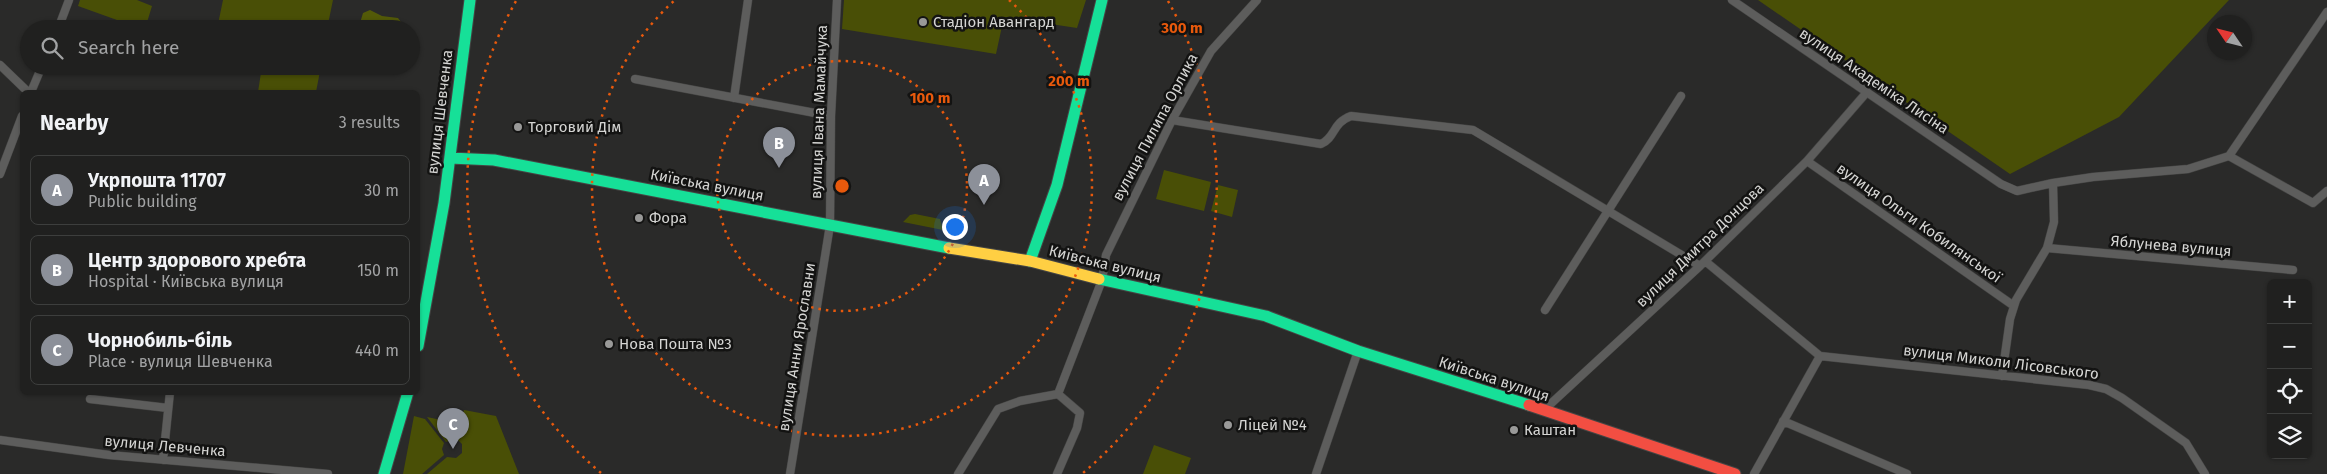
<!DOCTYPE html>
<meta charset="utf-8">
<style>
:root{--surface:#20201f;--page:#282828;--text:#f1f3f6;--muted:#a2a3a4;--line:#3d3e3d;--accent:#8c9099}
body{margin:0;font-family:"Fira Sans",sans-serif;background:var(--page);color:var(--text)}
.controls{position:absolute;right:15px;bottom:15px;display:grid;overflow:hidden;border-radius:8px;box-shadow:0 1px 4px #0004}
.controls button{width:45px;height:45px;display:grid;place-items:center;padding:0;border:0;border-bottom:1px solid var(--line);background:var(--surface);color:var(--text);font:25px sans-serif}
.compass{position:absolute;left:2207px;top:15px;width:45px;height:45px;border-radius:50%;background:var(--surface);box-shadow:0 1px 4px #0004;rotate:305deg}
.you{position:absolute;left:954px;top:226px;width:18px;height:18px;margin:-12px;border:4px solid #fff;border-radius:50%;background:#1a73e8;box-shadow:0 0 0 8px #1a73e833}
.badge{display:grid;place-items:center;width:32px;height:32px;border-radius:50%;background:var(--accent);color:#fff;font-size:16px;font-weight:700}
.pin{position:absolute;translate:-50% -41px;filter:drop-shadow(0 1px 2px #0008)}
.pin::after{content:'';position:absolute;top:26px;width:18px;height:15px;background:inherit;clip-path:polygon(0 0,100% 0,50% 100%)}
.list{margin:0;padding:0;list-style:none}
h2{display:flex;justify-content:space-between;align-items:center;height:65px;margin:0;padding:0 20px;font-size:21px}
h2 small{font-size:16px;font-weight:400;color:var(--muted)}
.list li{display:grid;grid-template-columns:32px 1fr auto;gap:15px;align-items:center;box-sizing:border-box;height:70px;margin:0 10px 10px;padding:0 10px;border:1px solid var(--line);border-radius:8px}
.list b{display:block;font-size:19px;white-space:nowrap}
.list p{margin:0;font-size:16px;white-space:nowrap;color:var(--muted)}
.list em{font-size:16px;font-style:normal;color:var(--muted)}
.icon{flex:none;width:28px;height:28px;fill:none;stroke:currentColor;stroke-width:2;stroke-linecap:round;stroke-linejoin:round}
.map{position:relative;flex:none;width:2327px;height:474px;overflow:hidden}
.search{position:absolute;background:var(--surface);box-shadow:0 1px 4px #0004;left:20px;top:20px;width:400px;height:55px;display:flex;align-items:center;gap:12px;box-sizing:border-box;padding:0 18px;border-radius:28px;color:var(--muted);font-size:19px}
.panel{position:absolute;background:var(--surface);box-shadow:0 1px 4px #0004;left:20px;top:90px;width:400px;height:305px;border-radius:8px}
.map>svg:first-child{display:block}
</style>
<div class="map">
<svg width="2327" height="474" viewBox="0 0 2327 474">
<rect width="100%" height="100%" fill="#2a2a29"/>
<!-- green -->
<path fill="#494f06" d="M80 0H137L152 6 145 29H142L78 6Z
M223 0H333L327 29H217Z
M844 0H1086L1077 28 1004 17 996 54 842 29Z
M1758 0H2229L2119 117 2010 174Z
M262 66H321L316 92H258Z
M1164 170 1211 182 1204 211 1156 199Z
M1218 185 1238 190 1232 217 1211 211Z
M915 214 940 219 943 230 903 222 910 215Z
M464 410 496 416 519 474H427L447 457 456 458 462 453V444L456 438 446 442 427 417 460 424Z
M414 416 425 419 444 443 442 449 444 455 422 474H403Z
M1154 445 1191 458 1185 474H1143Z"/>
<!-- forest -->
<path fill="#535a08" d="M370 10 382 16 398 18 406 29H364L360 23 363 13Z"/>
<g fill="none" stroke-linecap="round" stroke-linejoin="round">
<!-- street casing -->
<g stroke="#454544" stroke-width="9">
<path id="street" d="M1732 0 2001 184 2017 191 2053 183 2093 177 2188 169 2229 156 2327 12
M58 29 69 0
M0 65 28 92
M635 79 831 116
M31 92 42 66
M734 98 748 0
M1172 120 1321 144C1336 137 1332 123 1351 116L1473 130 1700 266
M2229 156 2313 203 2327 191
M1807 161 2014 306
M0 174 22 116
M2047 248 2293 270
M1705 261 1820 356 1754 474
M1545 310 1681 96
M1820 356 2089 385 2106 389 2122 398 2186 443 2205 474
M2002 376 2010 319 2016 300 2047 248 2054 222 2053 183
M1058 394 1102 280 1106 255 1172 120 1211 51 1257 0
M90 399 168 408
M1544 410 1700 266 1807 161 1867 92
M1783 421 1907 474
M0 440 109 455 328 474
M163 460 170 392
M790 474 830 225 831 116 837 0
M958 474 998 409 1020 401 1058 394 1080 413 1077 428 1057 474
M1316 474 1358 351"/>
</g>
<!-- fast casing -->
<g stroke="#454544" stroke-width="13">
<path id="fast" d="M450 158 494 160 949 248
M1030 261 1057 185 1102 0
M1099 279 1266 316 1358 351 1529 405
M418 346 444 203 470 0
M384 474 408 392"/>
</g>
<!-- slow casing -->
<g stroke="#454544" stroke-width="13">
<path id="slow" d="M949 248 1030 261 1099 279"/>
</g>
<!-- jam casing -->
<g stroke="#454544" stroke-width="13">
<path id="jam" d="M1529 405 1735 474"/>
</g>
<!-- street -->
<use href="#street" stroke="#5d5d5c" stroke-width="8"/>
<!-- fast -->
<use href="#fast" stroke="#16e098" stroke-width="11"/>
<!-- slow -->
<use href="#slow" stroke="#ffcf43" stroke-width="11"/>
<!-- jam -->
<use href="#jam" stroke="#f24e42" stroke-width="11"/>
</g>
<!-- distance rings -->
<g fill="none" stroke="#e8590c" stroke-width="2.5" stroke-dasharray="2.5 5">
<circle cx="842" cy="186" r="125"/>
<path d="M1009 0A250 250 0 1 1 675 0"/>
<path d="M601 473A375 375 0 0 1 516 1M1168 1A375 375 0 0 1 1083 473"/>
</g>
<!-- markers -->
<g fill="#999998" stroke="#131312" stroke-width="2">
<circle cx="923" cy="22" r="5"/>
<circle cx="518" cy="127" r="5"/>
<circle cx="639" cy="218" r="5"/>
<circle cx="609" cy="344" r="5"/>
<circle cx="1228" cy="425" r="5"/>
<circle cx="1514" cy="430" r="5"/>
</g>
<g text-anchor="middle" stroke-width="5" stroke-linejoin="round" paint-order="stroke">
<!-- poi labels -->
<g font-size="15" fill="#d5d5d3" stroke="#131312" text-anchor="start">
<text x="933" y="27">Стадіон Авангард</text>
<text x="528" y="132">Торговий Дім</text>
<text x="649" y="223">Фора</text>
<text x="619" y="349">Нова Пошта №3</text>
<text x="1238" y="430">Ліцей №4</text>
<text x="1524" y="435">Каштан</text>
</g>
<!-- street labels -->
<g font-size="15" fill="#d5d5d3" stroke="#131312">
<text transform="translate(1874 81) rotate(34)" y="5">вулиця Академіка Лисіна</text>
<text transform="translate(440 112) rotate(-83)" y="5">вулиця Шевченка</text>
<text transform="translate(819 112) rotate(-88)" y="5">вулиця Івана Мамайчука</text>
<text transform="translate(1155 127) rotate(-62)" y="5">вулиця Пилипа Орлика</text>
<text transform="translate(707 185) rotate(11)" y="5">Київська вулиця</text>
<text transform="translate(1919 223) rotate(35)" y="5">вулиця Ольги Кобилянської</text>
<text transform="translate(1700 245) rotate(-44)" y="5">вулиця Дмитра Донцова</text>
<text transform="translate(2171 246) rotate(5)" y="5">Яблунева вулиця</text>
<text transform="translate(1105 264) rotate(14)" y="5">Київська вулиця</text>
<text transform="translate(797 347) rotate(-81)" y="5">вулиця Анни Ярославни</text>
<text transform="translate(2001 362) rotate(7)" y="5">вулиця Миколи Лісовського</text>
<text transform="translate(1494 379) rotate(18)" y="5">Київська вулиця</text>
<text transform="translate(165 446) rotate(5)" y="5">вулиця Левченка</text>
</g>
</g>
<circle cx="842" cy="186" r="8" fill="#e8590c" stroke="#131312" stroke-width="2.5"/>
<g font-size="15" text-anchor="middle" font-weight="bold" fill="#e8590c" stroke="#131312" stroke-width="5" stroke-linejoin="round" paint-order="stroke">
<text x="1182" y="33">300 m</text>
<text x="1069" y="86">200 m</text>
<text x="930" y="103">100 m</text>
</g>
</svg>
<div class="controls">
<button>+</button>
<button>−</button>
<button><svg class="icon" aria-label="locate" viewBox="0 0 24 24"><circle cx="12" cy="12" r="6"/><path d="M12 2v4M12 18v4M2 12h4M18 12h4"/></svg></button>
<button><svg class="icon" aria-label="layers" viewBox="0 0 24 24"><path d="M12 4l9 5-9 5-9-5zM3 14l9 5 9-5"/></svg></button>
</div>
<svg class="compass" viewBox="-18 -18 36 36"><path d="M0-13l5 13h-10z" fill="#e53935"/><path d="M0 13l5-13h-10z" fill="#a2a3a4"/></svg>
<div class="you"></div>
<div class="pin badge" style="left:984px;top:205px">A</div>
<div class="pin badge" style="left:779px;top:168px">B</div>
<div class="pin badge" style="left:453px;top:449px">C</div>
<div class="search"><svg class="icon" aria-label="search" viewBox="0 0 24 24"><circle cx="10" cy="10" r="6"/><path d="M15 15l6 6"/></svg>Search here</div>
<section class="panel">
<h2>Nearby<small>3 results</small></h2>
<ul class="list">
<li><span class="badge">A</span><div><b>Укрпошта 11707</b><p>Public building</p></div><em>30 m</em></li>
<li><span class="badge">B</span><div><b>Центр здорового хребта</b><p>Hospital · Київська вулиця</p></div><em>150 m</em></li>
<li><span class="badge">C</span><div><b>Чорнобиль-біль</b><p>Place · вулиця Шевченка</p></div><em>440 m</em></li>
</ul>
</section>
</div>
